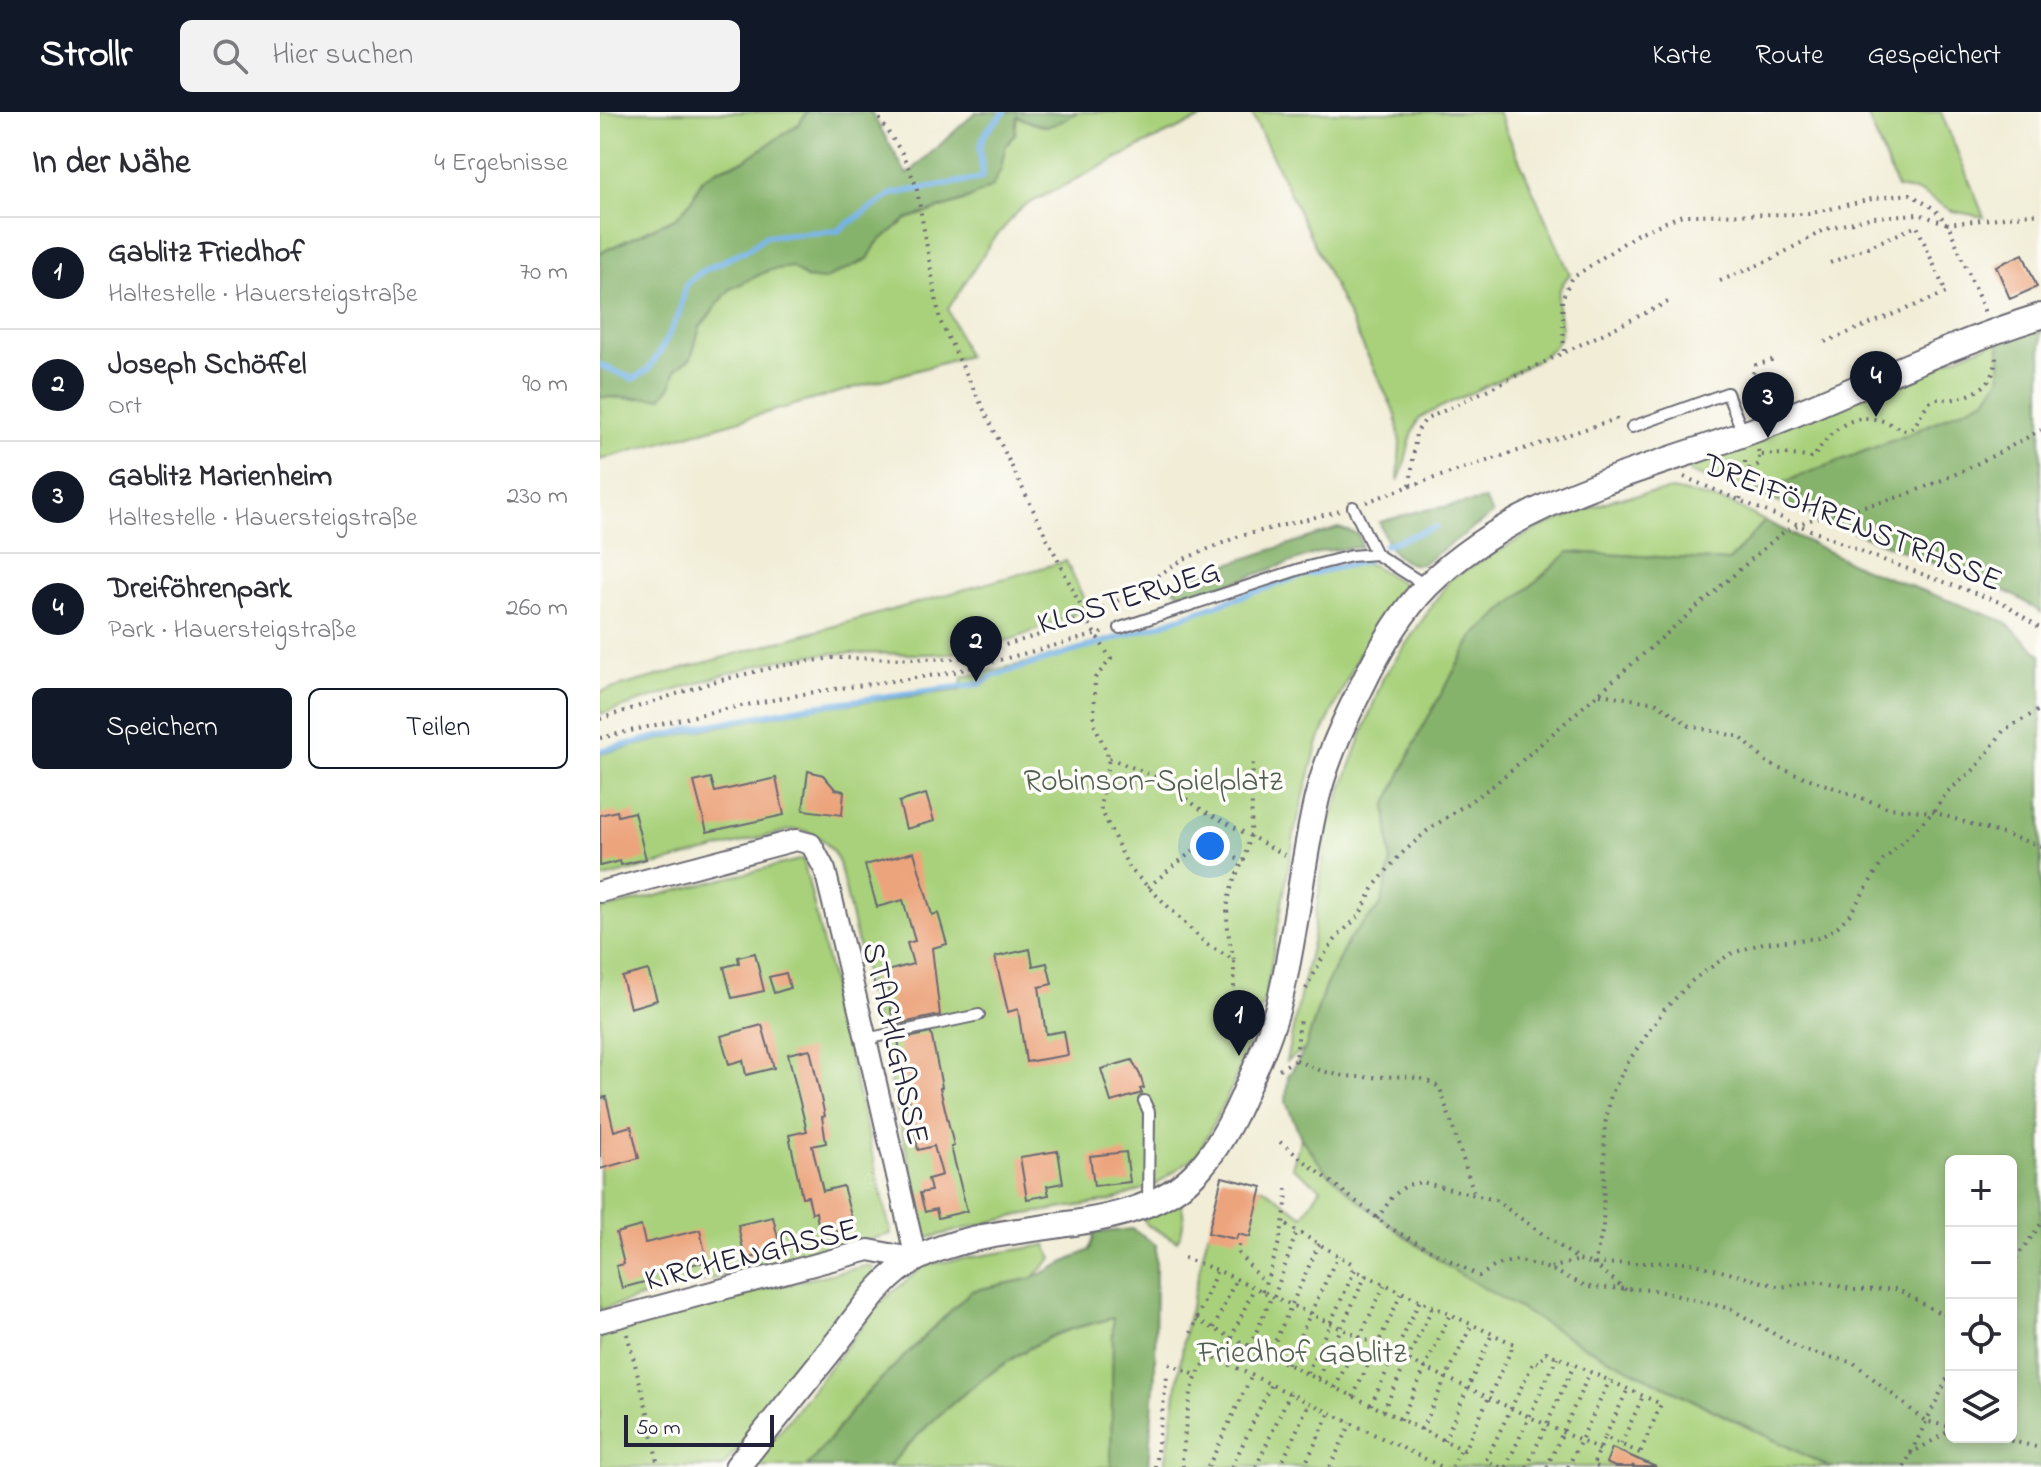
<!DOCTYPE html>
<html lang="de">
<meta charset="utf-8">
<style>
:root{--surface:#fff;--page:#f2f2f3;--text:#2b2b33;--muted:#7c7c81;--line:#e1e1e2;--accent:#111827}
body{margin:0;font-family:"Indie Flower",sans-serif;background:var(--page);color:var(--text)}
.controls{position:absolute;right:24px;bottom:24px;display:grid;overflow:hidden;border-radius:12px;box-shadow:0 4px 12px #0003}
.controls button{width:72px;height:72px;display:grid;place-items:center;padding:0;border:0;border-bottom:2px solid var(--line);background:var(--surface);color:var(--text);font:40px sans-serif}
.scale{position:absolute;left:24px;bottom:20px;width:150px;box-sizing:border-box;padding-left:8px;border:4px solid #22223b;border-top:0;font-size:22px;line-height:28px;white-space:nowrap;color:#22223b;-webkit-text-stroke:6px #fdfcf7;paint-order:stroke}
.you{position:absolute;left:610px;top:734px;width:28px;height:28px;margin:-20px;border:6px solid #fff;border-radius:50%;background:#1a73e8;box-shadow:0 0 0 12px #1a73e833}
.badge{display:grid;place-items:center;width:52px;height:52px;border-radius:50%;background:var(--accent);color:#fff;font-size:26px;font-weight:700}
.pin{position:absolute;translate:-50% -66px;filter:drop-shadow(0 2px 4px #0008)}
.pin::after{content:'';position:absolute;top:42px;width:28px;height:24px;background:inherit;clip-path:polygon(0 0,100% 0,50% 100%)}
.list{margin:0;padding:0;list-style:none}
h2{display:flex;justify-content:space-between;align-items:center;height:104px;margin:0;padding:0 32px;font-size:34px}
h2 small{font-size:26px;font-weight:400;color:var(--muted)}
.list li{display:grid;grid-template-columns:52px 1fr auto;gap:24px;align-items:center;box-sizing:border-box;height:112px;padding:0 32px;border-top:2px solid var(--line)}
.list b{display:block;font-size:30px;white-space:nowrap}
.list p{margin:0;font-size:26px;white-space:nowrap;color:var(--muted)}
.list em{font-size:26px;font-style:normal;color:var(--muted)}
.actions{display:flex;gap:16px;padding:24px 32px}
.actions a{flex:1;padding:18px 0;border:2px solid var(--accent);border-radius:12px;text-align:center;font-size:28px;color:var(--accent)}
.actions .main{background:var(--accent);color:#fff}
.icon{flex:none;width:44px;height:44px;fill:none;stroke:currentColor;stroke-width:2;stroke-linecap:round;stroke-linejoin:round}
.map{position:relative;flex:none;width:1441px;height:1355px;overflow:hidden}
header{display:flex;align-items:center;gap:48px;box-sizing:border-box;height:112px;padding:0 40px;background:var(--accent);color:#fff}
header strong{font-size:38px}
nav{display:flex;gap:44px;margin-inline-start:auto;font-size:28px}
.search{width:560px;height:72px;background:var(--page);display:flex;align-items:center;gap:20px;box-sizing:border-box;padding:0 28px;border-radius:12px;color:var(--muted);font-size:30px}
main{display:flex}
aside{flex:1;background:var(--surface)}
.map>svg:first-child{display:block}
</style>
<header>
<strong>Strollr</strong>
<div class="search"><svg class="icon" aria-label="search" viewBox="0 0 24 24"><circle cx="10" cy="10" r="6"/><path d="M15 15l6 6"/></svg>Hier suchen</div>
<nav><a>Karte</a><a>Route</a><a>Gespeichert</a></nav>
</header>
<main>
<aside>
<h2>In der Nähe<small>4 Ergebnisse</small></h2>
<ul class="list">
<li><span class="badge">1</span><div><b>Gablitz Friedhof</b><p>Haltestelle · Hauersteigstraße</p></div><em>70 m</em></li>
<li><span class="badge">2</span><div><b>Joseph Schöffel</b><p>Ort</p></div><em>90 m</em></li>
<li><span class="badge">3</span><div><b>Gablitz Marienheim</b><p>Haltestelle · Hauersteigstraße</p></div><em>230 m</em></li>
<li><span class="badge">4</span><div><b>Dreiföhrenpark</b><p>Park · Hauersteigstraße</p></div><em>260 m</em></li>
</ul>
<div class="actions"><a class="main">Speichern</a><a>Teilen</a></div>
</aside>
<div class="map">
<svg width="1441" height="1355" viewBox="0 0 1441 1355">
<rect width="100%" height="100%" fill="#fdfcf7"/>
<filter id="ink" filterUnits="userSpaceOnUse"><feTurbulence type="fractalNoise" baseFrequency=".0125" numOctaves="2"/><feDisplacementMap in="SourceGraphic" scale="16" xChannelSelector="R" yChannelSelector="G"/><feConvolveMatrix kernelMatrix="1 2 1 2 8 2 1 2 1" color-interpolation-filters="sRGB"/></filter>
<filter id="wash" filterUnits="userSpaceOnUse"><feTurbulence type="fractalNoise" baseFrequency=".006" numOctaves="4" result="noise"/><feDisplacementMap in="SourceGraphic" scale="32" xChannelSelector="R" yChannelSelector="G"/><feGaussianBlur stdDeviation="1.8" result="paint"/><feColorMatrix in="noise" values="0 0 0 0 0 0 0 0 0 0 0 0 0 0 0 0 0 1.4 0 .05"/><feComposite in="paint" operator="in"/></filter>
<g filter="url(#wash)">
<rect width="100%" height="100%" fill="#f1edd7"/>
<!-- green -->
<path fill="#a9d17c" stroke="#667a5c" stroke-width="2" d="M0 0H207L199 12 145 48 117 58 102 67 92 88 77 105 0 141Z
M477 0H615L553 28 422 95 392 129 348 197 367 244 0 348V285L38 287 71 274 76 257 91 245 100 215 130 177 169 158 192 155 206 166 267 147 277 131 307 107 363 89 401 57 405 35 414 22 417 4C444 19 452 17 477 0Z
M651 0H898L970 162C942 192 972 209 956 232 940 255 848 288 819 307 807 326 808 349 798 369L800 331 796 303Z
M1266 0H1341L1384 105 1352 99 1320 80 1297 76Z
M1399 228 1401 266 1386 287 1307 323 1155 381 1091 361 1086 353Z
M1073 378 1130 391 1165 409 1129 449 969 440 786 694 791 751 781 794 749 827 725 875 705 937 686 949 713 825 727 717 783 566 851 466 939 416 1017 386Z
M466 449 488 496C445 515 397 537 350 541 301 545 252 537 204 544 133 554 69 583 0 602V580Z
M749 450 772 453 812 477 759 542 718 630 695 718 666 882 633 973 598 1042 557 1072 510 1089 420 1103 327 1126 239 751C230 730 213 716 190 718L0 767V642L105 617 207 597 361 578 362 565 431 550 550 514 698 463Z
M203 747 291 1122 60 1180 0 1198V798Z
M701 1026C756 1099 837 1149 915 1194 1017 1253 1123 1303 1229 1355H565L585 1220 608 1121 662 1075 703 1104 721 1076 692 1055Z
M576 1089H579C586 1099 584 1119 577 1129L547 1113 543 1106Z
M446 1133 452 1146 433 1166 371 1179 264 1284 207 1355H152L280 1191 325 1153Z
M266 1154 273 1155 274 1160 123 1355H0V1226L168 1176Z
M514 1206 511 1355H288C332 1305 388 1256 448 1226 468 1216 493 1212 514 1206Z"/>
<!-- forest -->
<path fill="#86b36c" stroke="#546a54" stroke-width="2" fill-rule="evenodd" d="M207 0H271L307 63 376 0H477C452 17 444 18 417 4L415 22 405 35 401 57 392 75 363 89 307 107 277 131 268 147 223 168 206 166 192 155 169 158 130 177 100 215 91 246 76 257 71 274 61 286 0 285V141L77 105 92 88 102 67 117 58 145 48 199 12Z
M1441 215V501C1417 482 1391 471 1361 462L1155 381 1307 323 1386 287 1401 265 1399 228Z
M885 388 893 402 822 452C797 455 785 431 780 410L819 399Z
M1165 409 1262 456 1404 509 1441 543V1355H1229L987 1236 851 1157 763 1092 725 1058 701 1026 686 990 688 965 705 937 725 875 749 827 781 793 791 751 786 694 820 620 873 525 969 440 1129 449ZM1351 1049H1411V1325H1351Z
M738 416 758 422 761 435 723 439 586 487 574 477 595 463Z
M532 1117 556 1133 555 1260 548 1355H511L513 1206C492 1212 467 1216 448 1226 388 1257 333 1304 288 1355H207L264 1284 371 1179 433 1166 490 1138 495 1121Z"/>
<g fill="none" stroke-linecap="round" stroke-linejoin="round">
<!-- stream -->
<path stroke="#74b3e7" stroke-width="6" d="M0 253 33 267 48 258 61 238 79 202 86 173 101 160 150 136 165 124 237 119 292 82 382 66C384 57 380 49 380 39 380 22 394 11 405 0
M785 433 836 415
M0 639 105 614 206 595 380 572 393 564 550 516 701 464 766 449"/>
</g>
<g id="blocks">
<!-- building -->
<path fill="#eca47d" d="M1423 142 1437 175 1410 187 1396 154Z
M208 659 223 663 235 677 244 679 242 703 203 698Z
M111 666 115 680 176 666 184 703 107 720 94 670Z
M326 682 334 709 306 717 299 690Z
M17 699 18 704 34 700 46 747 21 753 20 749 0 754V703Z
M314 740 332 803 338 801 347 832 332 836 340 903 293 913 288 875 276 878 272 863 313 852 307 831 315 829 303 788 277 795 265 753Z
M430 837 433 854 447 851 452 872 439 875 446 922 464 919 468 943 426 950 418 897 408 900 395 845Z
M155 841 164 879 132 886 124 855 139 851 138 845Z
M48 858 57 888 30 896 22 865Z
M186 861 190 876 174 881 169 865Z
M162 913 174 956 146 963 143 948 129 952 121 924Z
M331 921 342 975 340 976 354 1034 351 1035 367 1099 338 1106 336 1097 325 1100 320 1081 331 1079 328 1067 342 1063 334 1034 318 1038 298 928Z
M210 937 225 1004 222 1005 226 1031 212 1034 223 1079 243 1074 254 1115 227 1122 225 1110 218 1112 216 1100 212 1101 208 1084 202 1085 189 1023 207 1019 188 942Z
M532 948 540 963 544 976 540 977 542 981 511 990 501 957Z
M6 985 14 1019 31 1014 39 1046 0 1057V986Z
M458 1039 463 1071 447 1074 449 1083 427 1087 420 1045Z
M526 1040 530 1070 494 1074 490 1044Z
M622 1065 662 1075 650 1125 638 1122 636 1127 608 1121Z
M173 1105 181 1139 145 1147 138 1113Z
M41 1114 45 1131 100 1118 107 1149 47 1163 48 1169 22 1176 16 1154 24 1152 16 1121Z
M1012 1336 1056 1355H1015L1006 1351Z"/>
</g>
</g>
<g filter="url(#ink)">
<use href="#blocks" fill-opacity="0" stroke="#6a6972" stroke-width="2"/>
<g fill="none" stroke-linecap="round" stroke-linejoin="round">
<!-- service casing -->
<g stroke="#6a6972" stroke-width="14">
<path id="service" d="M1032 315 1127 281 1143 321
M753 395 776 442
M520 516 700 457 751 444 776 442 825 473
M266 927 379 903
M544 989 549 1000 548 1089"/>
</g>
<!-- minor casing -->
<g stroke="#6a6972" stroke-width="24">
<path id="minor" d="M0 780 196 728 211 732 225 758 266 927 316 1147 269 1138 0 1210"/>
</g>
<!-- tertiary casing -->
<g stroke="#6a6972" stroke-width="28">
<path id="tertiary" d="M137 1355C171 1313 204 1271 238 1229 261 1200 282 1165 316 1147 399 1102 536 1130 600 1056 621 1032 635 1004 647 975 659 949 670 923 678 895 695 831 700 764 714 699 723 655 741 616 761 576 778 540 800 501 828 473 921 382 1051 358 1168 313 1259 277 1347 233 1441 204"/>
</g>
<!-- path -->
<path stroke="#6a6972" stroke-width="4" stroke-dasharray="2 6" stroke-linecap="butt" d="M275 0 302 41 316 73 340 209 492 517 511 547 495 566 494 611 509 646 500 695 529 756 606 832 634 848V885L630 925 640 934
M1120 169 1170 148 1226 117 1273 105 1319 102 1348 112 1386 203
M1225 230 1346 181 1317 114 1230 151
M964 239 962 187 971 167 1037 122 1082 103 1208 102 1276 86 1310 82 1333 96 1348 112 1441 101
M1145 284 1156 253 1175 247
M1158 338 1159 343 1186 342 1213 346C1229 321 1250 298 1283 309 1290 311 1299 317 1306 318 1317 318 1322 296 1330 290 1337 284 1346 289 1354 287 1380 282 1397 269 1396 242
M1150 358 1159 352V343
M1084 365 1275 445 1405 492 1441 517
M810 374 1016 307 1018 311
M1140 387 1150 358 1145 354V346
M766 390 810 374 816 321 825 308 1070 189
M1000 582 1057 591 1090 614 1140 625 1169 652 1289 696 1333 700 1441 734
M0 607 113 570 179 554 232 546 357 547 453 519 521 487 584 447 637 425 739 399
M0 626 120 598 220 579 350 561 506 520
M509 646 556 665 599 696 685 743
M548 775C566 761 582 745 602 734L622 744 644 748 651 722 653 651
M634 848C624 808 623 784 644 748
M706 877 724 843 738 824 759 804 775 773 798 745 827 719 894 673 1178 424C1216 398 1265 398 1307 382 1354 365 1397 342 1441 318
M696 948C715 958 736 964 758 965 785 967 817 958 840 976L874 1081
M679 957 696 948 700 905
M680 1030 790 1116 879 1164 897 1153 917 1148 950 1157 988 1175 1054 1178 1131 1197 1202 1238 1254 1251 1325 1309 1351 1315
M777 1107 793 1084 807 1073 822 1070 895 1088 979 1148 994 1152 1088 1150 1181 1175 1219 1169 1254 1178 1297 1177 1343 1203H1351
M639 1133 638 1141 665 1171
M584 1146 617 1158 1000 1338
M1411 1153 1441 1112
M951 1156 979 1148
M1026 1178 994 1152 1003 1116 1005 1012 1011 983 1028 950 1064 898 1094 867 1130 842 1163 831 1220 826 1238 814 1250 802 1283 749 1333 700 1347 680 1376 656 1404 618 1441 597
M662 1179C676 1146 686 1111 687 1075
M674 1185 697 1119
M596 1208 864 1338 914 1232 752 1157 751 1151 683 1111
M614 1216 636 1167
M591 1221 617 1158
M27 1222 50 1309 58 1355
M650 1234 672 1184
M669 1243 719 1132
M621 1248 654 1176
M569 1252 596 1263
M687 1252 738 1143
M707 1261 755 1158
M718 1266 766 1163
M735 1276 785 1172
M753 1285 802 1180
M771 1293 820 1188
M783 1299 833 1194
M801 1308 850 1202
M821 1318 872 1212
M1005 1325 1028 1277
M1395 1325 1441 1336
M844 1329 892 1222
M1021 1332 1043 1284
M1310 1342 1351 1318
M555 1355 567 1264
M583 1355 582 1348C586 1321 586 1257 614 1245L842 1355
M608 1355 652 1263
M632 1355 671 1272
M656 1355 690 1281
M680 1355 709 1291
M704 1355 730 1300
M730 1355 751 1311
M852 1355 861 1337
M900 1355 886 1348 934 1249 939 1251 946 1240 1061 1292 1040 1341
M906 1355 957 1245
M927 1355 974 1253
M947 1355 990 1260
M968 1355 1010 1268
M998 1355 993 1353 1005 1325 1040 1341 1033 1355
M1304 1355 1351 1259"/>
<!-- service -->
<use href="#service" stroke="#fff" stroke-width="10"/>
<!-- minor -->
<use href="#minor" stroke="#fff" stroke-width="20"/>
<!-- tertiary -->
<use href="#tertiary" stroke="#fff" stroke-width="24"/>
</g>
</g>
<g text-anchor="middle" stroke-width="7" stroke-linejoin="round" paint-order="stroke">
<!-- street labels -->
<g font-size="32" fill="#22223b" stroke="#fdfcf7">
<text transform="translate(1253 409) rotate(22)" y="11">DREIFÖHRENSTRASSE</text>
<text transform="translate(528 484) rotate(-17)" y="11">KLOSTERWEG</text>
<text transform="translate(297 931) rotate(77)" y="11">STACHLGASSE</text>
<text transform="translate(151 1141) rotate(-14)" y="11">KIRCHENGASSE</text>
</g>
<!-- park labels -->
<g font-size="32" fill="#515f52" stroke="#fdfcf7">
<text x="553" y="678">Robinson-Spielplatz</text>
<text x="702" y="1250">Friedhof Gablitz</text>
</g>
</g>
</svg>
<div class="controls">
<button>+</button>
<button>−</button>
<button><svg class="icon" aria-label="locate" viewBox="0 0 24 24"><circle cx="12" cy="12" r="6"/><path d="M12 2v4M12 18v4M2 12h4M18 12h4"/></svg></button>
<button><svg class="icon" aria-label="layers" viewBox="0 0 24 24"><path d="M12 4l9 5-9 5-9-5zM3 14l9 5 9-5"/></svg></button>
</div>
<div class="scale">50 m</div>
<div class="you"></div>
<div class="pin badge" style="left:639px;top:944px">1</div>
<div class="pin badge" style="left:376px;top:570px">2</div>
<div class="pin badge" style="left:1168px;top:326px">3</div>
<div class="pin badge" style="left:1276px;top:305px">4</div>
</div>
</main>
